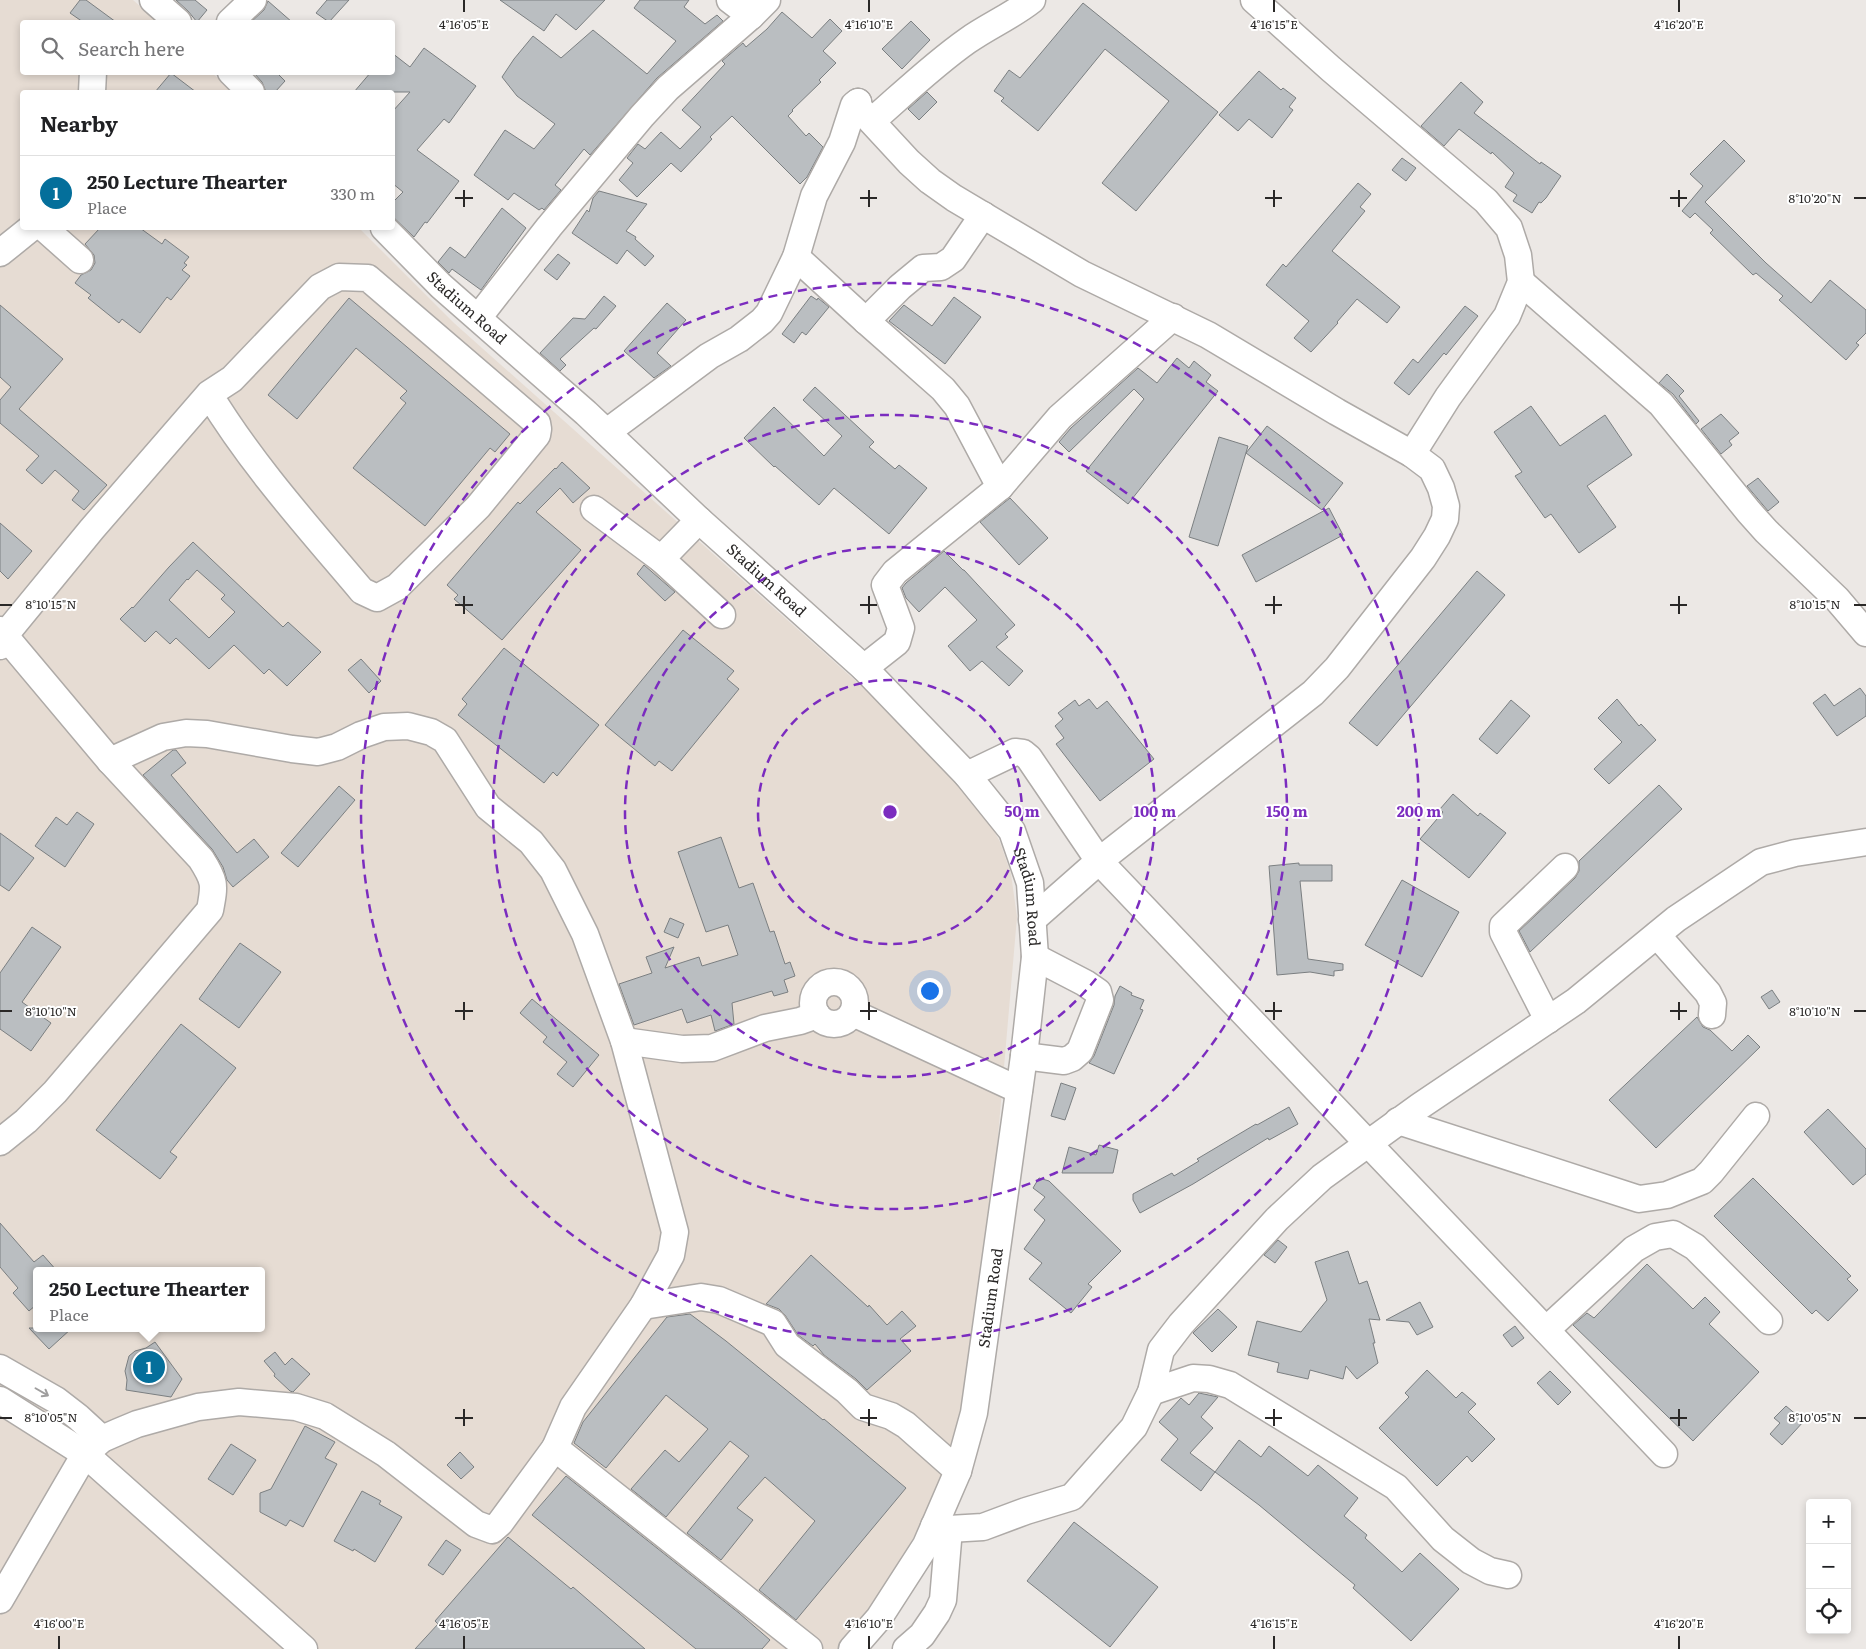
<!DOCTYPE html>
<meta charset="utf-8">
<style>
:root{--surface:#fff;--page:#f2f2f2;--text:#202124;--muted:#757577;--line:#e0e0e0;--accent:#046f9b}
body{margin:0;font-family:Literata,serif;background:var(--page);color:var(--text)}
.controls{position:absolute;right:15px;bottom:15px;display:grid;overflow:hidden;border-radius:5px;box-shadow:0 2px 8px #0003}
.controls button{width:45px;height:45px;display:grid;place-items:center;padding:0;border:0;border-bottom:1px solid var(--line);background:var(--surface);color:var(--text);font:25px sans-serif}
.you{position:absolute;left:929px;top:990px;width:18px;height:18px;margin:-12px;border:4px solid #fff;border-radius:50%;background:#1a73e8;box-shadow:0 0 0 8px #1a73e833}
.badge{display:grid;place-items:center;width:32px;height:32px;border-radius:50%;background:var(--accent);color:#fff;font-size:16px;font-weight:700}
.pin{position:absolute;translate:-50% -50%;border:2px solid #fff;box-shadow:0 1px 5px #0006}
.popup{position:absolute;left:33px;top:1267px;width:232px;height:65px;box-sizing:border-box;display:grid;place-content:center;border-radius:5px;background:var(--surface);filter:drop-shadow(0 1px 4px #0005);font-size:16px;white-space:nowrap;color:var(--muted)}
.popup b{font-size:19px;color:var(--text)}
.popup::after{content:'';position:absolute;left:50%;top:100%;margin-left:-10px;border:10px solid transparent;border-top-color:var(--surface)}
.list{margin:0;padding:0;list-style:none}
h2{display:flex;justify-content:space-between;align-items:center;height:65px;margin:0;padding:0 20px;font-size:21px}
h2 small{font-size:16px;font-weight:400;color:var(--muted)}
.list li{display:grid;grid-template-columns:32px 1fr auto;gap:15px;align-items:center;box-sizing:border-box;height:75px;padding:0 20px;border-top:1px solid var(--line)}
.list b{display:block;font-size:19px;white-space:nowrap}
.list p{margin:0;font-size:16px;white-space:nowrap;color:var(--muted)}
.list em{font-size:16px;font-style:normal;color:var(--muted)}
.icon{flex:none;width:28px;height:28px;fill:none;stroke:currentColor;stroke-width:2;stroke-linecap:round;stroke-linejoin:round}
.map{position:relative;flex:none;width:1866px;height:1649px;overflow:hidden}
.search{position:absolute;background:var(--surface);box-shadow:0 2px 8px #0003;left:20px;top:20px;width:375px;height:55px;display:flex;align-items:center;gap:12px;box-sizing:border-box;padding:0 18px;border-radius:5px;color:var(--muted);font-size:19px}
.panel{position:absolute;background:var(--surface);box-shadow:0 2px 8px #0003;left:20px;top:90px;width:375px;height:140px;border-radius:5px}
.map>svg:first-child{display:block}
</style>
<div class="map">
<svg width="1866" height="1649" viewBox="0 0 1866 1649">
<rect width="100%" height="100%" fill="#ece8e5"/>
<!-- built -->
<path fill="#e6dcd3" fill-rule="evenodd" d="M0 0H133L158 22H22V72L212 73 234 92H22V228H359L454 323 967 780 1000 842 1011 874 1017 917 984 1298 960 1425 946 1476 901 1561 854 1633 839 1649H0ZM36 1271H262V1328H36Z"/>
<!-- building -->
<path fill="#babec1" stroke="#7b7f81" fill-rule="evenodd" d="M80 0H86L116 22H83L70 13Z
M176 0H195L207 10 197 22 188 11Z
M327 0H349L329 22 316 13Z
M500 0H605L576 30 556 14 544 31Z
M640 0H689L684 7 705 24 717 15 723 21 657 78 590 155 584 149 555 185 561 190 544 210 542 208 539 210 514 193 508 200 474 175 505 130 534 149 555 124 517 96 502 77 514 59 533 36 561 58 593 30 647 74 676 41 634 8Z
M268 1 292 22H251L264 10Z
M1083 3 1218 112 1136 211 1102 183 1169 101 1105 49 1038 131 1001 101 1004 98 994 91 1009 70 1020 78Z
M782 12 812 38 830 19 842 31 823 51 836 63 819 80 821 82 792 110 793 111 788 116 806 136 809 133 823 147 807 177 800 184 732 116 710 137 712 139 681 172 671 163 637 197 619 180 633 163 627 158 638 144 645 149 661 132 680 149 701 127 682 110 725 64 722 61 743 43 746 47 767 29Z
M911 21 930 40 902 69 882 49Z
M424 48 476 86 449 123 444 119 417 150 459 181 427 223 425 222 414 237 392 216V203L403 192 392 183V112L410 92H354L371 72H392V53L410 67Z
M1259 71 1281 90 1283 88 1296 98 1289 107 1293 110 1272 138 1249 119 1238 131 1219 115Z
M253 72H276L285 81 275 92H266L262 82Z
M171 73 196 92H155Z
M1461 82 1483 102 1474 113 1540 164 1541 162 1561 176 1546 198 1541 203 1539 202 1532 213 1513 201 1517 195 1505 187 1514 173 1492 152 1491 154 1459 129 1444 146 1421 126Z
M927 92 937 102 919 120 908 109Z
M1724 140 1745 161 1705 202 1766 263 1811 303 1830 280 1866 310V333L1856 343 1859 345 1846 360 1779 300 1783 296 1756 273 1753 275 1710 233 1713 230 1695 213 1690 218 1682 211 1703 186 1690 174Z
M1402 158 1416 168 1406 181 1392 170Z
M1358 183 1371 194 1360 207 1365 211 1332 251 1400 307 1387 323 1357 299 1337 322 1338 323 1311 352 1294 338 1309 321 1266 285 1283 264 1286 267Z
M599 191 647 204 626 231 636 237 635 239 654 256 645 266 627 250 617 264 572 233 587 210 589 212 593 198Z
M502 208 526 228 481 290 452 269 449 273 438 262 450 247 465 258Z
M100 228H140L162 244 165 239 189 257 184 263 187 265 182 270 190 276 171 300 167 297 140 333 122 319 119 323 88 298 91 295 75 283 81 275 91 270 95 263 94 255 85 244Z
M558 254 570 263 557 280 544 270Z
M604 296 616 306 596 329 594 328 560 359 566 365 560 371 540 353 573 318 585 319Z
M811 296 817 300 818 298 829 307 806 335 802 332 794 343 782 334Z
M954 297 981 317 945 364 889 321 904 305 932 326Z
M349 298 510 434 495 452 490 448 425 526 353 468 406 403 400 398 407 391 356 348 297 419 268 395Z
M667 303 686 320 657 353 671 366 654 378 624 351Z
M0 305 63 359 19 409 107 485 84 510 72 500 79 491 55 470 42 484 26 470 39 456 0 423V400L11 387 0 377Z
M1465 306 1478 316 1446 355 1444 353 1409 395 1394 383 1413 359 1418 363Z
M1177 358 1189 368 1194 361 1211 375 1206 382 1218 391 1128 504 1086 471 1144 399 1134 389 1069 452 1059 442 1071 428 1138 368 1157 383Z
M1667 374 1684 391 1679 396 1699 421 1696 424 1673 394 1659 383Z
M815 387 874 442 869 447 895 469 899 465 927 488 889 534 834 488 819 505 775 466 774 467 744 438 774 407 824 456 842 436 803 400Z
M1531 406 1560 446 1605 415 1632 455 1587 486 1616 527 1579 553 1551 514 1545 518 1515 476 1522 472 1494 432Z
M1721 414 1739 433 1729 441 1732 445 1721 454 1701 429Z
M1267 426 1343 483 1322 510 1246 453Z
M1219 437 1248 446 1218 546 1189 537Z
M562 462 590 488 573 503 560 488 536 512 581 550 502 640 454 599 458 595 447 585 518 502 520 504 555 468 556 469Z
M1758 478 1779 502 1768 511 1747 486Z
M1010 498 1048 538 1019 565 980 522Z
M1329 508 1343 535 1256 582 1242 555Z
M0 523 32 551 8 579 0 571Z
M193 542 283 627 288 622 321 652 287 686 269 669 264 674 234 645 209 669 176 638 170 644 156 631 145 642 120 619 132 607 133 608 169 567ZM197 570 225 595 221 599 235 612 209 638 169 600 187 579 188 580Z
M944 551 963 570H964L1015 625 1005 634 1008 637 996 647 1023 671 1009 686 982 661 970 671 948 646 977 620 945 587 919 612 906 598 902 588 906 583Z
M644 565 675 592 665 601 637 574Z
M1477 571 1505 595 1377 746 1349 723Z
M683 630 734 671 727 679 739 689 672 771 659 761 655 766 605 725Z
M504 648 599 725 557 776 553 772 544 783 458 715 467 704 462 699Z
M361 659 381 681 369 693 348 670Z
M1860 688 1866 696V716L1837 736 1813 703 1825 694 1834 706Z
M1089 699 1097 709 1107 701 1154 759 1100 801 1056 744 1064 738 1055 726 1063 719 1058 713 1075 700 1079 706Z
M1617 699 1639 726 1641 724 1656 740 1609 784 1594 769 1622 742 1598 718Z
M1511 700 1530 716 1497 754 1479 739Z
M173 750H176L186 763 171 775 237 853 254 839 269 857 233 887 227 880 223 867 212 849 143 775Z
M1659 785 1682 809 1530 952 1519 931 1575 878 1579 871V861Z
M339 786 355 800 298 867 281 853Z
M1453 794 1478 816 1480 813 1506 833 1469 878 1420 839 1443 812 1440 809Z
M77 812 94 824 65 867 35 846 56 817 67 825Z
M0 833 34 858 9 891 0 885Z
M721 837 739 888 753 883 770 932 774 931 785 964 790 962 795 976 784 980 788 992 774 996 772 991 732 1003 734 1024 715 1031 711 1015 687 1023 682 1009 634 1025 619 984 652 973 646 957 674 947 665 968 699 957 702 966 738 955 728 925 706 932 678 852Z
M1299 863V865H1332V881H1300L1308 959 1343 964V970L1334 971V976L1310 972 1277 975 1269 866Z
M1402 880 1459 912 1422 977 1365 945Z
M670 918 684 924 678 938 664 932Z
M32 927 61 947 22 1002 51 1023 31 1051 0 1029V973Z
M240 943 281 972 239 1028 199 999Z
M1120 986 1132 993 1131 995 1144 1000 1140 1009 1143 1010 1114 1074 1089 1063 1094 1056 1114 1005 1115 996Z
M1772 990 1780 1002 1769 1009 1761 997Z
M532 999 599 1055 573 1087 557 1074 567 1062 543 1042 547 1037 520 1013Z
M1697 1017 1703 1027 1710 1030 1732 1051 1748 1035 1760 1047 1656 1148 1609 1100Z
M181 1024 236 1068 170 1152 177 1157 160 1179 96 1130Z
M1061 1083 1076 1088 1065 1120 1051 1116Z
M1289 1107 1298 1124 1269 1140 1268 1138 1193 1184 1140 1213 1133 1200V1194L1172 1173 1174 1176 1199 1161 1197 1159 1256 1124 1257 1125Z
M1828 1109 1866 1149V1174L1853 1185 1804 1132Z
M1099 1145 1118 1150 1113 1173H1062L1069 1147 1096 1155Z
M1039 1178 1049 1181 1121 1251 1088 1284 1092 1287 1071 1313 1029 1279 1042 1263 1024 1249 1045 1220 1034 1210 1045 1197 1033 1188Z
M1753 1178 1851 1276 1847 1279 1858 1290 1828 1321 1816 1310 1812 1314 1714 1216Z
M0 1223 34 1262 43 1255 57 1271H36V1305L29 1311 13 1293 18 1288 0 1267Z
M1278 1240 1287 1247 1275 1263 1264 1255Z
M1348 1251 1359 1284 1367 1281 1380 1320 1369 1319 1375 1343H1373L1378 1363 1357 1379 1346 1366 1343 1379 1310 1370 1308 1379 1277 1372 1279 1363 1248 1355 1257 1321 1301 1332 1327 1300 1315 1262Z
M811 1255 868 1307 869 1305 887 1325 902 1311 916 1326 900 1339 911 1351 867 1390 856 1379 824 1355 815 1344 813 1346 798 1335 785 1315 779 1309 766 1304Z
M1647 1264 1693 1309 1705 1297 1720 1312 1709 1324 1759 1372 1693 1441 1573 1325 1587 1313 1594 1318Z
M1420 1302 1433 1327 1417 1335 1409 1322 1386 1320Z
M1218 1309 1237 1327 1212 1352 1193 1333Z
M690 1314 726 1341 823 1420 824 1419 906 1488 796 1620 759 1590 815 1521 765 1477 737 1508 753 1520 721 1560 687 1533 749 1456 730 1441 666 1517 631 1489 665 1450 679 1462 708 1429 666 1395 606 1468 574 1443 583 1422 667 1317Z
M1515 1326 1524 1338 1512 1347 1503 1335Z
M29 1328H72L49 1349Z
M155 1342 182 1379 171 1397 126 1390 127 1380 125 1371 129 1356 135 1351 146 1348Z
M275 1352 285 1365 292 1358 310 1374 293 1392 290 1391 274 1376 275 1374 264 1361Z
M1427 1370 1456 1398 1462 1392 1476 1404 1468 1412 1495 1439 1472 1462 1467 1456 1437 1486 1379 1428 1409 1397 1405 1393Z
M1550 1371 1571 1392 1558 1405 1537 1383Z
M1199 1393 1218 1397 1201 1417 1213 1428 1190 1453 1215 1472 1201 1491 1161 1460 1178 1439 1159 1422 1181 1398 1189 1405Z
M1786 1406 1804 1421 1782 1445 1770 1434 1780 1423 1774 1418Z
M305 1426 335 1442 325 1458 337 1464 303 1527 290 1520 286 1526 260 1512V1493L271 1489Z
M1239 1440 1261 1457 1269 1446 1308 1476 1318 1465 1358 1498 1344 1516 1367 1535 1365 1538 1402 1572 1420 1553 1459 1589 1411 1641 1353 1588 1355 1585 1259 1505 1215 1472Z
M231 1444 256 1460 233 1495 208 1479Z
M460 1452 474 1467 461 1479 447 1465Z
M566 1476 739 1613 770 1640 762 1649H696L532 1515Z
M362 1491 381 1501 379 1504 402 1517 375 1562 354 1549 353 1551 334 1541Z
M1074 1522 1158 1587 1110 1647 1027 1581Z
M508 1537 571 1589 573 1587 645 1649H415L438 1624 435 1621Z
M446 1540 461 1550 443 1575 428 1565Z"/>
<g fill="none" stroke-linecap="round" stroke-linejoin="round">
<!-- minor casing -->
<g stroke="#aeaaa7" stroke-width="29">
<g id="minor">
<path d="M153 0 178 22"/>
<path d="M730 0 751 16"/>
<path d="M1254 0 1331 69 1486 201 1509 228 1518 255 1521 282 1507 316 1448 397 1412 454"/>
<path d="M230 22 253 0"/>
<path d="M231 72 251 92"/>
<path d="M92 92 93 72"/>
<path d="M858 102 859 108 909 162 930 181 954 198 1082 274 1208 335 1337 412 1412 454 1432 469 1441 488 1446 506 1445 519 1437 536 1423 558 1337 668 1313 693 1099 861 1032 920"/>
<path d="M872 121C903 94 933 65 967 41 988 26 1012 16 1032 0"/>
<path d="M44 228 80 260"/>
<path id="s1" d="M384 228 441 286 586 413 699 520 864 668 967 775 1012 831 1030 883 1035 957 1024 1056 974 1413 958 1471 926 1545 879 1618 852 1649"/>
<path d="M0 253 31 228"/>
<path d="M796 257 866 321 943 389 957 406 1000 487"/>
<path d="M1521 282 1661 404 1749 512 1766 531 1837 599 1866 633"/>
<path d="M478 318 549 227 642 116 668 88 751 16 767 0"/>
<path d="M866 321 900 287 923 268 941 267 953 259 983 215"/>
<path d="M607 432 709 356 739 339 762 321 769 313 796 257 814 196 842 142 854 105 858 102"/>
<path d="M594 509 661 559 699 520"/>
<path d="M661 559 722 615"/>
<path d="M0 630 110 761 201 859C215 881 215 884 210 910L55 1092 26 1121 0 1142"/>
<path d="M0 646 5 635 92 529 209 394 232 379 320 287 339 277 368 278 537 423 538 429 537 435 478 507 397 587 377 598 362 591C308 527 252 465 209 394"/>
<path d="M864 668 897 642 901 628 885 585 895 572 1000 487 1060 417 1173 317"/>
<path d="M110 761 163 737 186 733 207 734 292 749 318 752 337 747 361 735 384 727 408 726 431 732 445 740 488 807 531 842 553 870 585 934 624 1041 675 1232 671 1255 643 1306 573 1407 555 1448 809 1649"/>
<path d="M967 775 1015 752 1023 753 1029 758 1099 861 1664 1454"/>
<path d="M1657 935 1708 993 1713 1003 1712 1015"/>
<circle cx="834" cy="1003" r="21"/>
<path d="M853 1013 1019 1090"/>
<path d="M1548 1020 1503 932V926L1565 867"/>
<path d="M624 1041 682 1049 712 1048 765 1028 800 1021 817 1015"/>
<path d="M1024 1056 1064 1061 1072 1058 1080 1051 1100 1000 1098 992 1085 983 1035 957"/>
<path d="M1398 1121 1639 1199 1667 1195 1702 1181 1711 1172 1756 1116"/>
<path d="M643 1306 701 1297 719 1300 773 1323 787 1345 847 1391 863 1407 891 1416 906 1425 958 1471"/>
<path d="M1546 1330 1634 1249 1655 1237 1673 1234 1695 1247 1769 1321"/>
<path d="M0 1368 56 1400 78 1417 102 1439"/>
<path d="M1151 1392 1193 1378 1209 1379 1230 1385 1396 1487 1443 1539 1471 1561 1490 1571 1508 1575"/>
<path d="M0 1400 85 1454 304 1649"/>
<path d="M934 1526 949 1529 983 1527 1026 1511 1072 1497 1134 1427 1151 1392 1161 1350 1181 1324 1277 1219 1322 1177 1420 1106 1576 1001 1676 919 1761 862 1795 853 1866 842"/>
<path d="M0 1600 85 1454 102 1439 118 1432 137 1424 198 1407 239 1402 296 1407 325 1416 386 1454 476 1524 492 1530 500 1523 555 1448"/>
<path d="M906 1649 922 1635 937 1613 943 1600 949 1529"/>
</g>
</g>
<!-- minor -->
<use href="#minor" stroke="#fff" stroke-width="26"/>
</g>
<!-- one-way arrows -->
<defs><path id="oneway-shaft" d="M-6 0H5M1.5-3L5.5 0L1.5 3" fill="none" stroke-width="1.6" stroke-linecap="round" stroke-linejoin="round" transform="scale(1.25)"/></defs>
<use stroke="#9f9e9e" href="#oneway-shaft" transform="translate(42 1392) rotate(30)"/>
<!-- ticks -->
<path fill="none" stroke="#2a2827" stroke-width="2" d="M464 0V12M869 0V12M1274 0V12M1679 0V12M464 190V207M869 190V207M1274 190V207M1679 190V207M455 198H473M860 198H877M1265 198H1282M1670 198H1687M1854 198H1866M464 596V614M869 596V614M1274 596V614M1679 596V614M0 605H12M455 605H473M860 605H877M1265 605H1282M1670 605H1687M1854 605H1866M464 1002V1020M869 1002V1020M1274 1002V1020M1679 1002V1020M0 1011H12M455 1011H473M860 1011H877M1265 1011H1282M1670 1011H1687M1854 1011H1866M464 1409V1426M869 1409V1426M1274 1409V1426M1679 1409V1426M0 1418H12M455 1418H473M860 1418H877M1265 1418H1282M1670 1418H1687M1854 1418H1866M59 1636V1649M464 1636V1649M869 1636V1649M1274 1636V1649M1679 1636V1649"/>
<!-- distance rings -->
<g fill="none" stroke="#7b2cbf" stroke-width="2.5" stroke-dasharray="9 6">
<circle cx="890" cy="812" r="132"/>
<circle cx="890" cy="812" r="265"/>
<circle cx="890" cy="812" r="397"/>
<circle cx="890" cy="812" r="529"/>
</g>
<g text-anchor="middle" stroke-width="4" stroke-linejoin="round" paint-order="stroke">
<!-- street labels -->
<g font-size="15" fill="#2a2827" stroke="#fff">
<text dy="5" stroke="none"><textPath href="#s1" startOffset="115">Stadium Road</textPath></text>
<text dy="5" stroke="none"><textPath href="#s1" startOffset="520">Stadium Road</textPath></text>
<text dy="5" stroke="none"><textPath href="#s1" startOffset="940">Stadium Road</textPath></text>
<text transform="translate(991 1298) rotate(-82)" y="5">Stadium Road</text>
</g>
</g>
<g font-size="12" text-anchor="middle" fill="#2a2827" stroke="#fff" stroke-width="4" stroke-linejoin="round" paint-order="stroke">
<text x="464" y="29">4°16'05"E</text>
<text x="869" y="29">4°16'10"E</text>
<text x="1274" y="29">4°16'15"E</text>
<text x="1679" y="29">4°16'20"E</text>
<text x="1815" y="203">8°10'20"N</text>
<text x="51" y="609">8°10'15"N</text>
<text x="1815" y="609">8°10'15"N</text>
<text x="51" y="1016">8°10'10"N</text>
<text x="1815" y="1016">8°10'10"N</text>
<text x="51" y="1422">8°10'05"N</text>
<text x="1815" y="1422">8°10'05"N</text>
<text x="59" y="1628">4°16'00"E</text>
<text x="464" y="1628">4°16'05"E</text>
<text x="869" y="1628">4°16'10"E</text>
<text x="1274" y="1628">4°16'15"E</text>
<text x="1679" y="1628">4°16'20"E</text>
</g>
<circle cx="890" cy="812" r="8" fill="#7b2cbf" stroke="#fff" stroke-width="2.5"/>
<g font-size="15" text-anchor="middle" font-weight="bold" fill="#7b2cbf" stroke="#fff" stroke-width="4" stroke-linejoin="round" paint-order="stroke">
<text x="1022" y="817">50 m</text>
<text x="1155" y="817">100 m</text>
<text x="1287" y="817">150 m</text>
<text x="1419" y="817">200 m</text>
</g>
</svg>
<div class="controls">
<button>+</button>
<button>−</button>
<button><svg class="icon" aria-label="locate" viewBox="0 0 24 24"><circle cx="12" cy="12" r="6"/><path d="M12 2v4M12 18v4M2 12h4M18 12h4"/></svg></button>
</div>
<div class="you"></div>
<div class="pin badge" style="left:149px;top:1367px">1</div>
<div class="popup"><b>250 Lecture Thearter</b>Place</div>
<div class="search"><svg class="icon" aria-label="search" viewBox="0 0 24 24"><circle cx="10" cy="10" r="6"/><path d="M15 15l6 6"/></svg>Search here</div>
<section class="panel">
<h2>Nearby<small></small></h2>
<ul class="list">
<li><span class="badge">1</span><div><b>250 Lecture Thearter</b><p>Place</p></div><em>330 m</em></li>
</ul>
</section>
</div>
